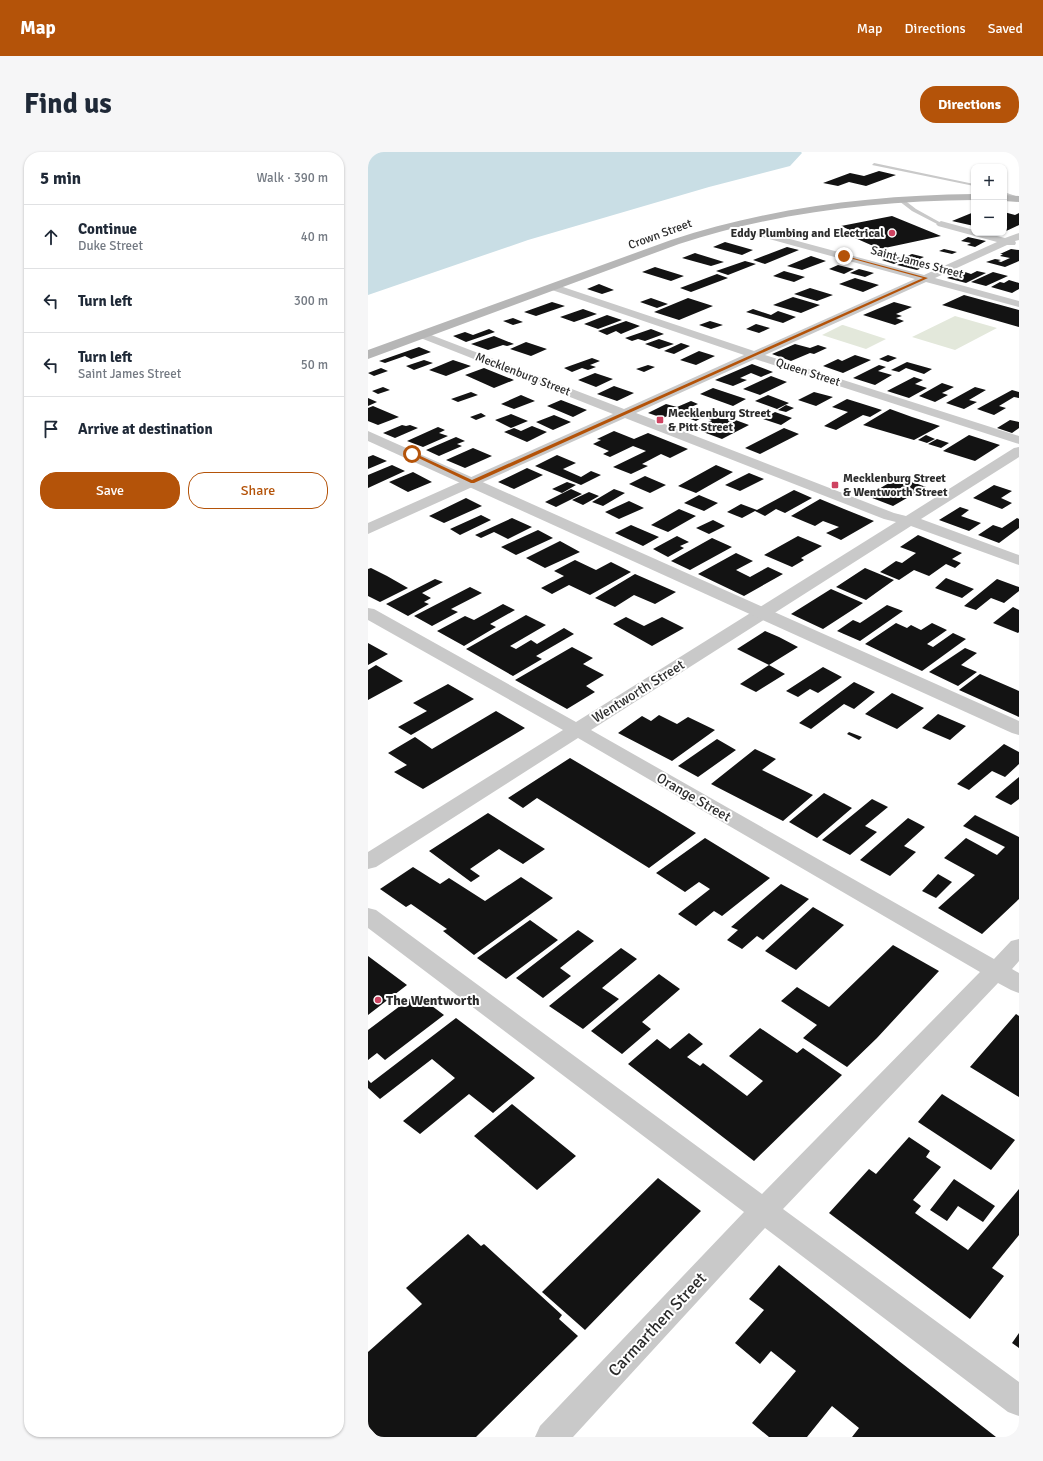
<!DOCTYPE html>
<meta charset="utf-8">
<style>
:root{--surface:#fff;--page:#f6f6f7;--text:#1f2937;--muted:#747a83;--line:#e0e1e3;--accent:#b45309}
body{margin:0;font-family:Signika,sans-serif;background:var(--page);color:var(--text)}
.controls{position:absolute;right:12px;top:12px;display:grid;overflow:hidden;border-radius:8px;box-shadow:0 1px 3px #0004}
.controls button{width:36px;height:36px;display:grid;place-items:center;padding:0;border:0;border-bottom:1px solid var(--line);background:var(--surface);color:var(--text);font:20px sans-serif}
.stop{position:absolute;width:12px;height:12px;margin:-9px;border:3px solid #b45309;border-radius:50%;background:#fff}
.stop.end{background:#b45309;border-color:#fff;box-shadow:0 1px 4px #0008}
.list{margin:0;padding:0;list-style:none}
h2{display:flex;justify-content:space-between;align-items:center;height:52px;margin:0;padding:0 16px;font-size:17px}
h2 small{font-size:13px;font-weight:400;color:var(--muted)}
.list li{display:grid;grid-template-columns:26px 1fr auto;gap:12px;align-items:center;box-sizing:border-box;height:64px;padding:0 16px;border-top:1px solid var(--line)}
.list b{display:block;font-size:15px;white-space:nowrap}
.list p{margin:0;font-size:13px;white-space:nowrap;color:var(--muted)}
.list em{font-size:13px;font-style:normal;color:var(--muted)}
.actions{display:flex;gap:8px;padding:12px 16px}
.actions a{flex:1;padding:9px 0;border:1px solid var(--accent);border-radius:16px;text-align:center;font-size:14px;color:var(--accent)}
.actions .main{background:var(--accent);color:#fff}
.icon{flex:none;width:22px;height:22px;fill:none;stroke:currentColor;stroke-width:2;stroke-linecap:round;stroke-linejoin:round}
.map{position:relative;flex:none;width:651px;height:1285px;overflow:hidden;border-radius:16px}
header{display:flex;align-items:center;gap:24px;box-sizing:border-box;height:56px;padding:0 20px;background:var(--accent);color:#fff}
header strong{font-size:19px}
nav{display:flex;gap:22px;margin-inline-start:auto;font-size:14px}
.intro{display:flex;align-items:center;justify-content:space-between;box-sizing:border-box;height:96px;padding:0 24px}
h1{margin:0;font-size:28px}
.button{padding:10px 18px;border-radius:16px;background:var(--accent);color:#fff;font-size:14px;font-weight:700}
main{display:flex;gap:24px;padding:0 24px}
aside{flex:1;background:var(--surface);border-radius:16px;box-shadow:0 1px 3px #0004}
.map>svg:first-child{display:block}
</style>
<header>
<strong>Map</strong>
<nav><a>Map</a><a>Directions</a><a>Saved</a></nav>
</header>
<div class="intro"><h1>Find us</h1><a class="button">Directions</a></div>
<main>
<aside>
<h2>5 min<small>Walk · 390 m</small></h2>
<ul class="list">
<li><svg class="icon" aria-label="ahead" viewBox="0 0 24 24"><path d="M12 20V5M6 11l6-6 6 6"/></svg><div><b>Continue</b><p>Duke Street</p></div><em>40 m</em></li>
<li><svg class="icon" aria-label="left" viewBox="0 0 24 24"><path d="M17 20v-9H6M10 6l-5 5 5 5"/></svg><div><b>Turn left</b></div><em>300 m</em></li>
<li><svg class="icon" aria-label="left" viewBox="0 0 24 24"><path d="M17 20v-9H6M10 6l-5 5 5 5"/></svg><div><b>Turn left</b><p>Saint James Street</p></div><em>50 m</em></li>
<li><svg class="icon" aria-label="arrive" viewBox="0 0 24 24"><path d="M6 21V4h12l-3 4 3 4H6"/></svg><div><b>Arrive at destination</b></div></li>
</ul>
<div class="actions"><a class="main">Save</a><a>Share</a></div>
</aside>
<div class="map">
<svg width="651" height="1285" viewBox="0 0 651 1285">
<rect width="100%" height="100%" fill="#fff"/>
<!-- green -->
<path fill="#e3e8db" d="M587 164 629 176 587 198 544 185Z
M474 173H475L518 187 498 197 454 183Z"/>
<!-- water -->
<path fill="#c9dee5" d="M0 0H433L434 1 422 14 341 35 160 88 0 143Z"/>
<!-- building -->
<path fill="#131313" d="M511 19 528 23 498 34 481 30 470 34 455 31 482 21 496 24Z
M606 60V74L584 69Z
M636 60 647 63 651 61V73L636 80Z
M524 64 573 84 512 97 478 82 486 80 473 74Z
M600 85 618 89 607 95 599 93 603 91 593 89Z
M357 90 385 98 374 103 345 95Z
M419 95 431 98 397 112 385 108Z
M576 97 589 100 584 102 571 99Z
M643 97 651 98V109L637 115 618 110 627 107 633 108 630 109 633 110 642 106 632 104 635 102H632Z
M327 101 330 102 356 110 343 114 314 106Z
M544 102 556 105 547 109 561 113 549 118 529 113 543 107 537 105Z
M443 104 458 109 434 118 419 114Z
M524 104 537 107 526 112 514 108Z
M377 109 388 112 360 123 348 119Z
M470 113 486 117 476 122 461 117Z
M287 115 316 124 303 129 274 120Z
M491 117 506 121 497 125 482 121Z
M416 119 437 125 426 130 405 124Z
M594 119 603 122 609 119 618 121 598 131 579 126Z
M625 120 640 124 618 134 603 130Z
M349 122 360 126 323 140 312 136Z
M487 126 511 133 495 140 471 132Z
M641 128 651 131V137L644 141 623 135 632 130 636 131Z
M231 132 246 138 234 142 219 137Z
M442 136 465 143 449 149 426 142Z
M596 143 651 158V175L574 153Z
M425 145 452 153 433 161 405 153Z
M283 146 300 152 289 156 272 150Z
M320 146 345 154 311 168 286 160Z
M184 150 197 154 168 164 156 160Z
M526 150 544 155 528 162 534 164 528 166 536 169 527 173 495 163Z
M215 157 229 162 206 170 192 165Z
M385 157 403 163 410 159 428 165 415 171 378 160Z
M239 163 254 168 230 177 216 172Z
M145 166 155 170 145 173 135 169Z
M258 169 272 174 253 182 248 179 239 183 230 179Z
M342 169 355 173 343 177 331 173Z
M388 172 402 176 391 181 378 177Z
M121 177 127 180 98 190 85 184 97 180 105 183Z
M283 177 296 182 277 189 270 187 264 189 257 186Z
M126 184 146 192 139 194 135 193 120 198 103 192Z
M291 187 306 192 291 197 277 192Z
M158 190 179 197 163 204 142 197Z
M313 191 322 194 306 202 296 199Z
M427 192 442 196 450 193 459 196 446 202 442 201 423 209 404 202Z
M51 195 63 200 43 207 37 204 17 211 11 209Z
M331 199 347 204 328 213 312 208Z
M487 203 503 208 475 221 455 214 470 207 474 209Z
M520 203 529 206 520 210 511 207Z
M224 206 232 209 222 213 228 215 220 218 214 216 204 220 196 216Z
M56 208 65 211 46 218 38 214Z
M85 208 103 214 78 224 61 218Z
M539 210 564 217 556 222 538 216 531 220 523 218Z
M384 212 405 220 393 225 383 221 372 226 379 228 365 234 347 228Z
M280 213 287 215 276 220 268 217Z
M511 213 518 215 510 219 524 223 507 233 485 226Z
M13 216 20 219 6 224 0 221Z
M116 216 146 228 126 236 97 223Z
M227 221 245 227 228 235 210 228Z
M403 224 419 230 392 243 375 237Z
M546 225 555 228 547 232 559 236 541 246 519 239Z
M574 231 586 235 574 241 580 243 567 250 551 244Z
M246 234 266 241 249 249 229 242Z
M15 235 22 238 10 242 4 239Z
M607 235 618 238 601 248 609 250 596 257 578 251Z
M345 236 378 247 365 254 332 242Z
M644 238 651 240V246L646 245 631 254 638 256 626 263 609 257Z
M103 240 110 243 90 250 83 247Z
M446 240 465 245 448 254 430 248Z
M153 243 167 249 146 257 133 252Z
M400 243 421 251 409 257 387 249Z
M0 246 9 250 0 254Z
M479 247 495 252 514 258 502 265 495 263 468 278 456 274 480 260 464 255Z
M193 248 219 258 205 265 179 254Z
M323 249 330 252 323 255 350 265 354 263 381 273 354 287 327 277 344 268 335 265 328 269 306 261 295 266 280 261 298 252 309 255Z
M418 253 426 256 418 260 410 258Z
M5 254 31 265 10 273 0 269V256Z
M522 257 544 265 572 274 546 288 495 273Z
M407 260 424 266 413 273 395 267Z
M113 261 118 264 108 268 102 265Z
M143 262 160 269 143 276 127 268Z
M186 263 203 270 185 278 168 270Z
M642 268 651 270V276L644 281 629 276Z
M34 273 38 274 42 273 50 276 27 286 15 281Z
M164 274 179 280 159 290 136 280 146 276 153 279Z
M70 275 77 278 71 281 80 284 55 295 39 289Z
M416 276 431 282 392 302 377 296Z
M246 279 266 287 280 281 320 297 302 306 293 302 274 312 280 314 263 322 245 315 278 299 265 294 242 305 235 302 241 299 225 292 233 288 229 287Z
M558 283 567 287 559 291 550 288Z
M601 283 632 293 607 309 575 299Z
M88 285 97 289 89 292 94 294 71 304 58 298Z
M569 287 581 291 573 296 560 292Z
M105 296 124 304 97 316 78 308Z
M5 303 19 309 0 317V305Z
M189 303 208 311 195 317 213 325 223 319 233 323 213 333 167 314Z
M24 313 37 319 0 336V323Z
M348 313 365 320 328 341 310 334Z
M159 316 175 323 146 337 130 330Z
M45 320 64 330 40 340 21 330Z
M381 321 396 327 372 339 357 333Z
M277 324 298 333 282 341 261 332Z
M531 325 558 335 525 354 499 344Z
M199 330 208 333 194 341 184 337Z
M626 333 644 339 633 346 644 351 634 357 605 346Z
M203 337 214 342 188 355 177 350Z
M246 337 257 341 235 354 224 350Z
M426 338 444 346 417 361 408 357 397 364 387 359 374 366 359 360 373 352 389 358Z
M221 340 231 344 215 353 204 348Z
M331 343 350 351 336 359 316 351Z
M98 346 114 354 76 371 61 364Z
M452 347 476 357 506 369 473 388 458 381 471 375 455 369 447 374 423 364Z
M261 349 276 356 251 367 237 360Z
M592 355 601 358 593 364 613 371 601 379 571 368Z
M311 357 328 364 300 380 283 373Z
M113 363 123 368 92 383 82 377Z
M144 366 164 375 140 387 126 380 113 386 107 383Z
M649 366 651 367V376L631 391 610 383 625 373 634 376Z
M345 368 357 374 341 382 328 376Z
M263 373 291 385 275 394 247 381Z
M170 378 185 386 148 403 133 395Z
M550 383 594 401 584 407 593 411 587 416 578 412 561 424 546 418 531 428 512 420 528 409 534 411 548 401 532 395Z
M309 384 321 390 312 394 316 396 300 405 285 397Z
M430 384 454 394 433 406 436 408 424 415 396 403Z
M344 386 364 395 322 418 303 409Z
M192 389 212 400 177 416 158 406Z
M368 401 385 409 368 418 382 425 400 415 415 422 376 444 330 422Z
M207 408 228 418 243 410 263 420 222 443 201 433 184 442 173 436 196 424 186 419Z
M3 416 19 424 40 436 12 450 0 444V417Z
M497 416 526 428 498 448 468 435Z
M267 422 308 440 287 452 266 443 247 455 227 446Z
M578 426 606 437 594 446 567 436Z
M67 427 75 430 54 441 63 446 56 450 61 452 40 464 18 452Z
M629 427 651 435V439L636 451 623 446 608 458 596 454Z
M102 435 114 441 83 457 90 460 64 474 46 464Z
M463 437 495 451 455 477 423 462Z
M135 452 147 458 122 472 128 475 96 494 69 479 97 464 106 468Z
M519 453 535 459 492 489 469 479 485 468 492 471Z
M645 455 651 458V480L650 481 625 471Z
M158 463 178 473 142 494 148 497 163 488 169 492 196 476 206 482 168 504 174 507 145 524 98 497Z
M258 465 276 474 294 465 316 476 284 494 245 472Z
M528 471 539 476 543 473 553 478 564 471 579 478 559 492 565 495 585 481 598 487 554 519 497 492Z
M397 479 411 485 430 495 401 513 369 497Z
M0 491 20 502 0 513Z
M204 495 225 506 215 512 236 523 218 534 227 540 199 557 147 528Z
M597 496 609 501 593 513 609 520 590 534 561 520Z
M8 513 35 529 0 548V518Z
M401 513 417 522 388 540 372 532Z
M455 515 474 525 450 541 442 537 430 545 418 539Z
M612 522 651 539V565L591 538Z
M486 530 507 540 486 557 476 552 443 577 431 571Z
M80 532 106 547 43 583 30 575 59 559 45 551Z
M524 541 556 556 529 577 497 562Z
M128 559 157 576 55 637 26 620 39 613 20 601 47 585 64 597Z
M570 562 598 574 582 588 554 576Z
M291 563 309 572 320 565 347 578 304 609 250 581 274 564 283 569Z
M481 580 494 585 491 588 479 582Z
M349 587 368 598 330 625 310 614Z
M636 592 651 600V612L637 625 624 619 601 638 589 632Z
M387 597 408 607 394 618 445 643 415 669 343 632Z
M202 606 295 661 328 681 281 716 169 646 155 656 140 646Z
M651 625V647L643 653 627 645Z
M456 641 484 656 449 686 421 670Z
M504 647 520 655 497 674 509 680 482 703 454 688Z
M120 661 177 697 155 712 131 697 102 717 112 724 103 730 61 699Z
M607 663 651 685V747L614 782 570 756 607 723 576 706 598 686 629 703 637 695 595 674Z
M540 666 557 675 536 694 548 700 522 724 492 708Z
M337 686 402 726 354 764 346 759 328 774 310 762 342 737 331 730 317 740 288 721Z
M45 715 72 732 81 726 117 749 153 725 185 746 106 803 75 779 79 777 43 752 38 755 12 737Z
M570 722 584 730 568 746 554 739Z
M413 732 441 747 395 788 389 784 374 797 359 788 370 778 363 775Z
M445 755 476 773 428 818 397 799Z
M162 768 190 788 138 827 109 806Z
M210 778 226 789 192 816 203 824 175 846 148 826Z
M525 793 571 819 509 886 479 915 435 886 449 873 413 849 429 835 461 855Z
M253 796 269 807 234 836 251 847 215 877 181 854Z
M0 804 39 833 0 863Z
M291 822 312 837 274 870 283 877 254 902 223 879Z
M48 842 76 863 17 908 9 901 0 908V878Z
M648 862 651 864V945L602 915Z
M88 866 167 926 125 961 101 942 52 982 35 969 87 926 64 907 12 947 0 936V928L3 931Z
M392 876 429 901 435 896 474 923 386 1009 260 912 289 887 302 897 321 881 335 892 319 905 332 914 335 911 379 944 395 929 361 904Z
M574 942 647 988 623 1018 550 970Z
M144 952 208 1004 169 1038 106 984Z
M541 985 562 999 558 1005 573 1015 545 1048 553 1054 547 1061 600 1098 651 1037V1083L624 1116 636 1124 602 1167 461 1061 501 1017 508 1022Z
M290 1026 333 1059 217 1178 174 1140Z
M586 1027 627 1054 615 1070 590 1054 579 1069 562 1058Z
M100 1082 113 1094 116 1092 194 1163 191 1167 210 1184 108 1285H10L0 1274V1200L54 1152 38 1136Z
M411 1113 531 1209 628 1285H484L491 1276 464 1254 439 1285H401L384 1271 428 1219 403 1199 392 1212 367 1191 396 1158 381 1147Z
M651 1181V1196L644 1191Z"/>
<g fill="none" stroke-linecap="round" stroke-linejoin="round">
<!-- service -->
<path fill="#c9c9c9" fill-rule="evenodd" d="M506 11 606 32V34L504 13Z
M636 40 651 45V46L647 47 636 43Z
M531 47H535L548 57 575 72 571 73 544 59 531 49Z"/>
<!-- minor -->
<path fill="#c9c9c9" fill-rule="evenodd" d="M573 69 606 78V81H617L637 86 651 81V88L647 89 648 91 647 93H639L567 126 651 149V155L558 130 397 203 651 284V292L387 207 268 261 526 361 538 364 646 296 651 295V305L553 367 651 403V413L543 374 223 578 626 807 643 789 651 787V809L644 817 651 821V841L643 838 630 831 415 1057 651 1230V1264L640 1260 397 1076 205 1285H167L172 1274 376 1060 0 776V756L8 758 394 1042 612 820 210 586 8 715 0 717V700L195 578 0 468V456L6 457 208 570 528 370 516 367 257 266 0 382V371L245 262 50 185 48 183 50 181H58L256 257 376 203 181 137 180 135 181 133H189L386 199 547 127 390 84 388 82 390 80H396L556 123 629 90 570 74 568 72Z"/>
<!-- tertiary -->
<path fill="#c9c9c9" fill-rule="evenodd" d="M0 279 651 569V583L644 581 0 289Z"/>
<!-- secondary -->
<path fill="#b6b6b6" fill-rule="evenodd" d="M606 42V48C507 49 405 61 311 92L0 207V198L303 88C400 56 504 43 606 42Z
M636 43 651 44V50L636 49Z"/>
</g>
<!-- route -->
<path fill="#b45309" d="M474 103 560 126 106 331H103L42 302 46 301 104 328 555 126 474 104Z"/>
<!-- markers -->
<g fill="#ce4361" stroke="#fff" stroke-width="1.5">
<circle cx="524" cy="81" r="4"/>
<rect x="288" y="264" width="8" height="8" rx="2"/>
<rect x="463" y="329" width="8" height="8" rx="2"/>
<circle cx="10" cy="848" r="4"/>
</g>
<g text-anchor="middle" stroke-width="4" stroke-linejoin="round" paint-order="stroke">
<!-- far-poi labels -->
<g font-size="12" font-weight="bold" fill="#2c2c2c" stroke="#fff" text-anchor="start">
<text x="516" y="85" text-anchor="end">Eddy Plumbing and Electrical</text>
<text x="300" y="265">Mecklenburg Street<tspan x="300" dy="14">&amp; Pitt Street</tspan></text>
<text x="475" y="330">Mecklenburg Street<tspan x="475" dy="14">&amp; Wentworth Street</tspan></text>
</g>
<!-- far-street labels -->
<g font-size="12" fill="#2c2c2c" stroke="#fff">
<text transform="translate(292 82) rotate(-20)" y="4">Crown Street</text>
<text transform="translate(549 110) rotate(15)" y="4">Saint James Street</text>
<text transform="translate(440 220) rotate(18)" y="4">Queen Street</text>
<text transform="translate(155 222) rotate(21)" y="4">Mecklenburg Street</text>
</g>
<!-- street labels -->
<g font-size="14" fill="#2c2c2c" stroke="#fff">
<text transform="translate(270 539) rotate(-32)" y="5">Wentworth Street</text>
<text transform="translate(326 645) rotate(30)" y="5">Orange Street</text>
</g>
<!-- poi labels -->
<g font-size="14" font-weight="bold" fill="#2c2c2c" stroke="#fff" text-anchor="start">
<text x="18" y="853">The Wentworth</text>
</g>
<!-- near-street labels -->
<g font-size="17" fill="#2c2c2c" stroke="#fff">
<text transform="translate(289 1172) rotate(-47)" y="6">Carmarthen Street</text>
</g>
</g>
</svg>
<div class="controls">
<button>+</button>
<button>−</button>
</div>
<div class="stop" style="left:44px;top:302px"></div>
<div class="stop end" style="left:476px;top:104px"></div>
</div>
</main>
